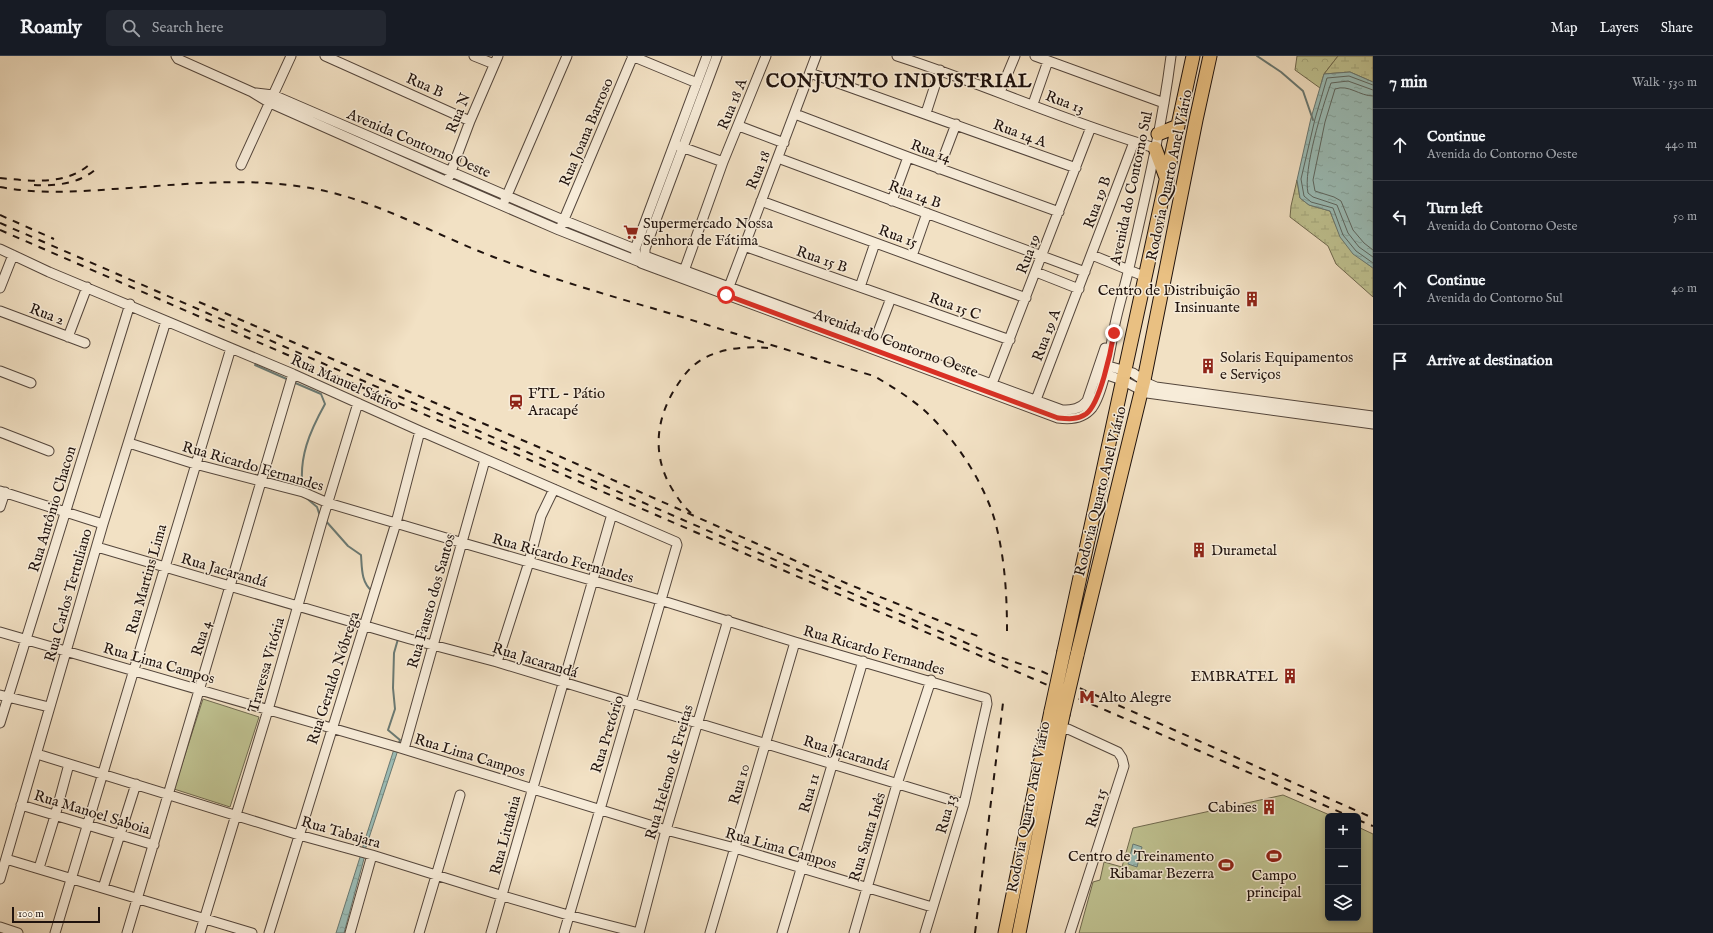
<!DOCTYPE html>
<meta charset="utf-8">
<style>
:root{--surface:#171b24;--page:#242831;--text:#f1f3f6;--muted:#9ea1a6;--line:#363941}
body{margin:0;font-family:"IM FELL English",serif;background:var(--page);color:var(--text)}
.controls{position:absolute;right:12px;bottom:12px;display:grid;overflow:hidden;border-radius:6px;box-shadow:0 2px 6px #0003}
.controls button{width:36px;height:36px;display:grid;place-items:center;padding:0;border:0;border-bottom:1px solid var(--line);background:var(--surface);color:var(--text);font:20px sans-serif}
.scale{position:absolute;left:12px;bottom:10px;width:88px;box-sizing:border-box;padding-left:4px;border:2px solid #20130e;border-top:0;font-size:11px;line-height:14px;white-space:nowrap;color:#20130e;-webkit-text-stroke:3px #f7ecd9;paint-order:stroke}
.stop{position:absolute;width:12px;height:12px;margin:-9px;border:3px solid #d93025;border-radius:50%;background:#fff}
.stop.end{background:#d93025;border-color:#fff;box-shadow:0 1px 4px #0008}
.list{margin:0;padding:0;list-style:none}
h2{display:flex;justify-content:space-between;align-items:center;height:52px;margin:0;padding:0 16px;font-size:17px}
h2 small{font-size:13px;font-weight:400;color:var(--muted)}
.list li{display:grid;grid-template-columns:26px 1fr auto;gap:12px;align-items:center;box-sizing:border-box;height:72px;padding:0 16px;border-top:1px solid var(--line)}
.list b{display:block;font-size:15px;white-space:nowrap}
.list p{margin:0;font-size:13px;white-space:nowrap;color:var(--muted)}
.list em{font-size:13px;font-style:normal;color:var(--muted)}
.icon{flex:none;width:22px;height:22px;fill:none;stroke:currentColor;stroke-width:2;stroke-linecap:round;stroke-linejoin:round}
.map{position:relative;flex:none;width:1373px;height:877px;overflow:hidden}
header{display:flex;align-items:center;gap:24px;box-sizing:border-box;height:56px;padding:0 20px;background:var(--surface);border-bottom:1px solid var(--line)}
header strong{font-size:19px}
nav{display:flex;gap:22px;margin-inline-start:auto;font-size:14px}
.search{width:280px;height:36px;background:var(--page);display:flex;align-items:center;gap:10px;box-sizing:border-box;padding:0 14px;border-radius:6px;color:var(--muted);font-size:15px}
main{display:flex}
aside{flex:1;background:var(--surface)}
.map>svg:first-child{display:block}
</style>
<header>
<strong>Roamly</strong>
<div class="search"><svg class="icon" aria-label="search" viewBox="0 0 24 24"><circle cx="10" cy="10" r="6"/><path d="M15 15l6 6"/></svg>Search here</div>
<nav><a>Map</a><a>Layers</a><a>Share</a></nav>
</header>
<main>
<div class="map">
<svg width="1373" height="877" viewBox="0 0 1373 877">
<defs>
<pattern id="forest-crowns" width="20" height="18" patternUnits="userSpaceOnUse"><rect width="20" height="18" fill="#bfc291"/><path d="M2 6a3 3 0 1 1 6 0M12 15a3 3 0 1 1 6 0" fill="none" stroke="#a4a67c"/></pattern>
<pattern id="wetland-marsh" width="20" height="14" patternUnits="userSpaceOnUse"><rect width="20" height="14" fill="#bfc291"/><path d="M1 5h8M5 5V1M11 12h8M15 12V8" fill="none" stroke="#a4a67c"/></pattern>
<pattern id="water-ripples" width="26" height="14" patternUnits="userSpaceOnUse"><rect width="26" height="14" fill="#9bbdb7"/><path d="M2 4q2-2 4 0t4 0M15 11q2-2 4 0t4 0" fill="none" stroke="#85a29c"/></pattern>
</defs>
<rect width="100%" height="100%" fill="#f2e1c4"/>
<filter id="stains"><feTurbulence type="fractalNoise" baseFrequency=".005" numOctaves="4"/><feColorMatrix values="0 0 0 0 .2 0 0 0 0 .09 0 0 0 0 .02 0 0 0 .5 -.17"/></filter>
<radialGradient id="worn" r=".72"><stop offset=".6" stop-color="#630" stop-opacity="0"/><stop offset="1" stop-color="#630" stop-opacity=".3"/></radialGradient>
<!-- forest -->
<path fill="url(#forest-crowns)" stroke="#706a50" d="M1297 0H1338L1324 18 1320 32 1295 14Z"/>
<!-- wetland -->
<path fill="url(#wetland-marsh)" stroke="#706a50" d="M1338 0H1373V26L1350 16 1324 18Z
M1297 124 1300 142 1309 149 1330 155C1342 186 1346 192 1373 212V241L1336 208 1328 190 1290 161 1291 150Z"/>
<!-- park -->
<path fill="#bfc291" stroke="#706a50" d="M203 643 259 661 230 751 174 733Z
M1283 739 1332 760H1328V862H1358V771L1373 778V877H1079L1093 826 1100 824 1104 806 1122 811 1133 772Z"/>
<!-- water -->
<path fill="url(#water-ripples)" stroke="#6a7973" d="M1350 16 1373 26V212L1353 198 1340 181 1330 155 1309 149 1300 142 1297 124 1311 62 1324 18Z
M394 693 398 694 366 791 365 794 362 793Z
M1133 788 1142 791 1137 811 1128 808Z
M361 798 365 799 344 877H336Z"/>
<g fill="none" stroke-linecap="round" stroke-linejoin="round">
<!-- shore -->
<path stroke="#5e6862" stroke-width="1" d="M1373 29 1349 20 1327 22 1315 63 1301 123 1304 140 1311 146 1333 152 1343 179 1356 195 1373 207
M1373 34 1348 25 1331 27C1322 52 1303 114 1308 137L1313 141 1337 149 1348 177 1359 191 1373 201
M1373 40C1359 40 1349 28 1335 33L1325 66 1313 124 1315 135 1334 141 1341 145 1353 174 1364 187 1373 194"/>
<!-- stream -->
<path stroke="#6a7973" stroke-width="2" d="M1257 0 1281 16 1303 35 1313 64
M255 309 289 324
M293 326 321 338 325 348C310 375 298 402 303 434
M304 440 317 451 320 460
M325 464 348 490 361 499C362 512 361 526 372 535
M398 583 394 597 393 632 395 653 388 674 400 684 398 689"/>
<!-- minor casing -->
<g stroke="#54463c" stroke-width="11">
<path id="minor" d="M176 0 178 3 252 36 270 47 448 126 559 174 640 206
M325 0 470 65
M474 0 494 8
M632 0 697 27
M707 0 635 193 637 202 641 207 1058 362C1071 364 1083 363 1092 352 1104 336 1111 289 1115 268 1119 249 1125 230 1129 212 1145 142 1162 71 1171 0
M717 0 645 193V200L1062 354C1073 354 1080 353 1087 345L1105 292
M897 0C984 28 1067 66 1155 92
M1035 0 1164 47
M810 17 1076 112
M1000 36 1015 0
M256 37 273 39 563 164 635 193
M1033 48 1048 5
M926 57 940 14
M795 58 908 101 1059 156
M739 70 784 87
M679 90 723 106
M778 102 1085 216
M241 109 291 0
M939 113 956 68
M449 121 470 65 498 0
M505 144 567 0
M761 145 1026 242
M892 145 908 101
M562 168 633 0
M744 190 1010 284
M0 193 49 216 293 318 420 375 676 486 677 489 564 877
M1092 199 1146 221
M912 200 927 157
M684 215 723 106 766 0
M1036 216 1079 233
M860 231 875 187
M0 232 13 199
M727 236 816 0
M0 255 85 287
M68 281 87 231
M875 284 891 242
M1101 308 1133 317 1149 328 1156 331 1373 360
M0 315 31 327
M1099 316 1122 324 1147 337 1373 368
M990 333 1091 71
M1034 349 1134 86
M0 376 49 395
M129 387 195 408 303 436 328 447 463 487 660 544 795 586 986 642 987 648 964 748 925 877
M0 435 103 468
M0 451 5 436
M97 491 410 583 497 606 964 748
M0 576 397 691 666 774 735 792 932 851
M497 606 529 506 541 460 554 433
M0 639 49 651
M0 667 130 248
M1060 675 1068 673 1118 696 1122 702 1124 710 1070 877
M404 693 485 404
M37 698 299 779 372 799 503 840 568 859 639 877
M21 749 154 789
M6 803 252 877
M39 812 55 760 69 708
M0 823 103 468 166 265
M103 832 136 728
M0 871 18 877
M55 877C114 682 171 487 231 292
M127 877 293 318
M200 877 268 654 323 462 358 347
M269 877 396 467 420 375
M350 877 372 799
M419 877 460 739
M491 877 612 458
M639 877 666 774 728 564
M710 877 795 586
M782 877 863 605
M854 877 897 728 931 624"/>
</g>
<!-- highway casing -->
<g stroke="#20130e" stroke-width="15">
<path id="highway" d="M1158 78 1178 70
M1155 92 1167 124
M1064 595 1193 0
M1077 599 1144 324 1196 64 1210 0
M1005 877 1051 655
M1019 877 1063 659"/>
</g>
<!-- minor -->
<use href="#minor" stroke="#f7ecd9" stroke-width="9"/>
<!-- highway -->
<use href="#highway" stroke="#e9c082" stroke-width="13"/>
<!-- rail -->
<path stroke="#20130e" stroke-width="2" stroke-dasharray="7 7" stroke-linecap="butt" d="M0 122C30 125 67 130 91 107
M34 129C56 130 81 128 98 111
M0 131C37 138 76 136 113 133 177 129 241 121 304 131 371 141 429 176 491 200 554 224 618 242 682 261 746 281 809 301 874 320 891 330 909 341 924 354 955 382 986 429 996 469 1005 504 1007 540 1007 575
M0 159 54 183
M0 167 994 599 1041 615 1373 762
M0 174 1349 760
M199 246 543 393 848 528 980 581
M691 457C684 451 679 444 674 436 651 401 655 362 678 328 684 319 691 310 701 304 721 292 745 290 768 292
M1358 764 1373 770
M975 877 1003 647"/>
<!-- highway-bridge casing -->
<g stroke="#20130e" stroke-width="15" stroke-linecap="butt">
<path id="highway-bridge" d="M1051 655 1064 595
M1063 659 1077 599"/>
</g>
<!-- highway-bridge -->
<use href="#highway-bridge" stroke="#e9c082" stroke-width="13"/>
</g>
<g fill="none" stroke-linecap="round" stroke-linejoin="round">
<!-- route -->
<path stroke="#d93025" stroke-width="5" d="M726 239 1058 362C1068 363 1077 364 1086 358 1100 348 1111 295 1114 277"/>
</g>
<!-- icons -->
<defs>
<g id="supermarket-bare" transform="scale(1.2)"><path d="M-6-5.5h2.5l.6 2H6L4.5 2H-2.5L-4.4-4H-6ZM-1.5 3.2a1.3 1.3 0 1 0 .1 0ZM3 3.2a1.3 1.3 0 1 0 .1 0Z" fill="#8f2418" stroke="#f7ecd9" stroke-width="2.5" paint-order="stroke"/></g>
<g id="building-bare" transform="scale(1.2)"><path d="M-4-6H4V6H1V3H-1V6H-4ZM-2.5-4.3h1.7v1.8h-1.7ZM.8-4.3h1.7v1.8H.8ZM-2.5-1h1.7V.8h-1.7ZM.8-1h1.7V.8H.8Z" fill="#8f2418" stroke="#f7ecd9" stroke-width="2.5" paint-order="stroke"/></g>
<g id="station-bare" transform="scale(1.2)"><path d="M-3-6H3Q5-6 5-4V2Q5 4 3 4L4.5 6H3L1.5 4h-3L-3 6H-4.5L-3 4Q-5 4-5 2V-4Q-5-6-3-6ZM-3.5-4v3h7v-3ZM-3.5 1v1.5H-2V1ZM2 1v1.5H3.5V1Z" fill="#8f2418" stroke="#f7ecd9" stroke-width="2.5" paint-order="stroke"/></g>
<g id="metro-bare" transform="scale(1.2)"><path d="M-5.5 5V-5H-3L0 0L3-5H5.5V5H3V-.5L0 4L-3-.5V5Z" fill="#8f2418" stroke="#f7ecd9" stroke-width="2.5" paint-order="stroke"/></g>
<g id="stadium-bare" transform="scale(1.2)"><path d="M0-5a6.5 5 0 1 0 0 10a6.5 5 0 1 0 0-10ZM-3.5-1.8h7v3.6h-7Z" fill="#8f2418" stroke="#f7ecd9" stroke-width="2.5" paint-order="stroke"/></g>
</defs>
<g fill-rule="evenodd">
<use href="#supermarket-bare" x="631" y="176"/>
<use href="#building-bare" x="1252" y="243"/>
<use href="#building-bare" x="1208" y="310"/>
<use href="#station-bare" x="516" y="346"/>
<use href="#building-bare" x="1199" y="494"/>
<use href="#building-bare" x="1290" y="620"/>
<use href="#metro-bare" x="1087" y="641"/>
<use href="#building-bare" x="1269" y="751"/>
<use href="#stadium-bare" x="1274" y="800"/>
<use href="#stadium-bare" x="1226" y="809"/>
</g>
<g text-anchor="middle" stroke-width="3" stroke-linejoin="round" paint-order="stroke">
<!-- street labels -->
<g font-size="15" fill="#20130e" stroke="#f7ecd9">
<text transform="translate(425 29) rotate(24)" y="5">Rua B</text>
<text transform="translate(1065 46) rotate(21)" y="5">Rua 13</text>
<text transform="translate(732 48) rotate(-68)" y="5">Rua 18 A</text>
<text transform="translate(458 57) rotate(-68)" y="5">Rua N</text>
<text transform="translate(586 76) rotate(-67)" y="5">Rua Joana Barroso</text>
<text transform="translate(1020 77) rotate(20)" y="5">Rua 14 A</text>
<text transform="translate(419 87) rotate(23)" y="5">Avenida Contorno Oeste</text>
<text transform="translate(931 95) rotate(20)" y="5">Rua 14</text>
<text transform="translate(758 114) rotate(-68)" y="5">Rua 18</text>
<text transform="translate(1169 119) rotate(-78)" y="5">Rodovia Quarto Anel Viário</text>
<text transform="translate(1131 132) rotate(-78)" y="5">Avenida do Contorno Sul</text>
<text transform="translate(915 138) rotate(20)" y="5">Rua 14 B</text>
<text transform="translate(1097 146) rotate(-70)" y="5">Rua 19 B</text>
<text transform="translate(898 180) rotate(20)" y="5">Rua 15</text>
<text transform="translate(1028 198) rotate(-69)" y="5">Rua 19</text>
<text transform="translate(822 203) rotate(19)" y="5">Rua 15 B</text>
<text transform="translate(955 250) rotate(20)" y="5">Rua 15 C</text>
<text transform="translate(47 258) rotate(21)" y="5">Rua 2</text>
<text transform="translate(1046 279) rotate(-69)" y="5">Rua 19 A</text>
<text transform="translate(896 287) rotate(20)" y="5">Avenida do Contorno Oeste</text>
<text transform="translate(345 326) rotate(24)" y="5">Rua Manuel Sátiro</text>
<text transform="translate(253 410) rotate(16)" y="5">Rua Ricardo Fernandes</text>
<text transform="translate(1100 435) rotate(-76)" y="5">Rodovia Quarto Anel Viário</text>
<text transform="translate(52 453) rotate(-73)" y="5">Rua Antônio Chacon</text>
<text transform="translate(563 502) rotate(16)" y="5">Rua Ricardo Fernandes</text>
<text transform="translate(224 514) rotate(16)" y="5">Rua Jacarandá</text>
<text transform="translate(146 523) rotate(-74)" y="5">Rua Martins Lima</text>
<text transform="translate(68 539) rotate(-74)" y="5">Rua Carlos Tertuliano</text>
<text transform="translate(431 545) rotate(-74)" y="5">Rua Fausto dos Santos</text>
<text transform="translate(201 582) rotate(-73)" y="5">Rua 4</text>
<text transform="translate(874 594) rotate(16)" y="5">Rua Ricardo Fernandes</text>
<text transform="translate(535 604) rotate(17)" y="5">Rua Jacarandá</text>
<text transform="translate(159 607) rotate(16)" y="5">Rua Lima Campos</text>
<text transform="translate(266 609) rotate(-74)" y="5">Travessa Vitória</text>
<text transform="translate(333 622) rotate(-72)" y="5">Rua Geraldo Nóbrega</text>
<text transform="translate(607 678) rotate(-73)" y="5">Rua Pretório</text>
<text transform="translate(846 697) rotate(17)" y="5">Rua Jacarandá</text>
<text transform="translate(470 699) rotate(17)" y="5">Rua Lima Campos</text>
<text transform="translate(669 716) rotate(-74)" y="5">Rua Heleno de Freitas</text>
<text transform="translate(739 728) rotate(-74)" y="5">Rua 10</text>
<text transform="translate(809 737) rotate(-74)" y="5">Rua 11</text>
<text transform="translate(1028 751) rotate(-79)" y="5">Rodovia Quarto Anel Viário</text>
<text transform="translate(1096 752) rotate(-73)" y="5">Rua 15</text>
<text transform="translate(92 756) rotate(17)" y="5">Rua Manoel Saboia</text>
<text transform="translate(946 758) rotate(-74)" y="5">Rua 13</text>
<text transform="translate(341 776) rotate(16)" y="5">Rua Tabajara</text>
<text transform="translate(505 779) rotate(-75)" y="5">Rua Lituânia</text>
<text transform="translate(867 781) rotate(-73)" y="5">Rua Santa Inês</text>
<text transform="translate(781 792) rotate(16)" y="5">Rua Lima Campos</text>
</g>
<!-- poi labels -->
<g font-size="15" fill="#20130e" stroke="#f7ecd9" text-anchor="start">
<text x="643" y="172">Supermercado Nossa<tspan x="643" dy="17">Senhora de Fátima</tspan></text>
<text x="1240" y="239" text-anchor="end">Centro de Distribuição<tspan x="1240" dy="17">Insinuante</tspan></text>
<text x="1220" y="306">Solaris Equipamentos<tspan x="1220" dy="17">e Serviços</tspan></text>
<text x="528" y="342">FTL - Pátio<tspan x="528" dy="17">Aracapé</tspan></text>
<text x="1211" y="499">Durametal</text>
<text x="1278" y="625" text-anchor="end">EMBRATEL</text>
<text x="1099" y="646">Alto Alegre</text>
<text x="1257" y="756" text-anchor="end">Cabines</text>
<text x="1214" y="805" text-anchor="end">Centro de Treinamento<tspan x="1214" dy="17">Ribamar Bezerra</tspan></text>
<text x="1274" y="824" text-anchor="middle">Campo<tspan x="1274" dy="17">principal</tspan></text>
</g>
<!-- district labels -->
<g font-size="19" font-weight="bold" letter-spacing="1" fill="#20130e" stroke="#f7ecd9">
<text x="899" y="31">CONJUNTO INDUSTRIAL</text>
</g>
</g>
<rect width="100%" height="100%" filter="url(#stains)"/>
<rect width="100%" height="100%" fill="url(#worn)"/>
</svg>
<div class="controls">
<button>+</button>
<button>−</button>
<button><svg class="icon" aria-label="layers" viewBox="0 0 24 24"><path d="M12 4l9 5-9 5-9-5zM3 14l9 5 9-5"/></svg></button>
</div>
<div class="scale">100 m</div>
<div class="stop" style="left:726px;top:239px"></div>
<div class="stop end" style="left:1114px;top:277px"></div>
</div>
<aside>
<h2>7 min<small>Walk · 530 m</small></h2>
<ul class="list">
<li><svg class="icon" aria-label="ahead" viewBox="0 0 24 24"><path d="M12 20V5M6 11l6-6 6 6"/></svg><div><b>Continue</b><p>Avenida do Contorno Oeste</p></div><em>440 m</em></li>
<li><svg class="icon" aria-label="left" viewBox="0 0 24 24"><path d="M17 20v-9H6M10 6l-5 5 5 5"/></svg><div><b>Turn left</b><p>Avenida do Contorno Oeste</p></div><em>50 m</em></li>
<li><svg class="icon" aria-label="ahead" viewBox="0 0 24 24"><path d="M12 20V5M6 11l6-6 6 6"/></svg><div><b>Continue</b><p>Avenida do Contorno Sul</p></div><em>40 m</em></li>
<li><svg class="icon" aria-label="arrive" viewBox="0 0 24 24"><path d="M6 21V4h12l-3 4 3 4H6"/></svg><div><b>Arrive at destination</b></div></li>
</ul>
</aside>
</main>
